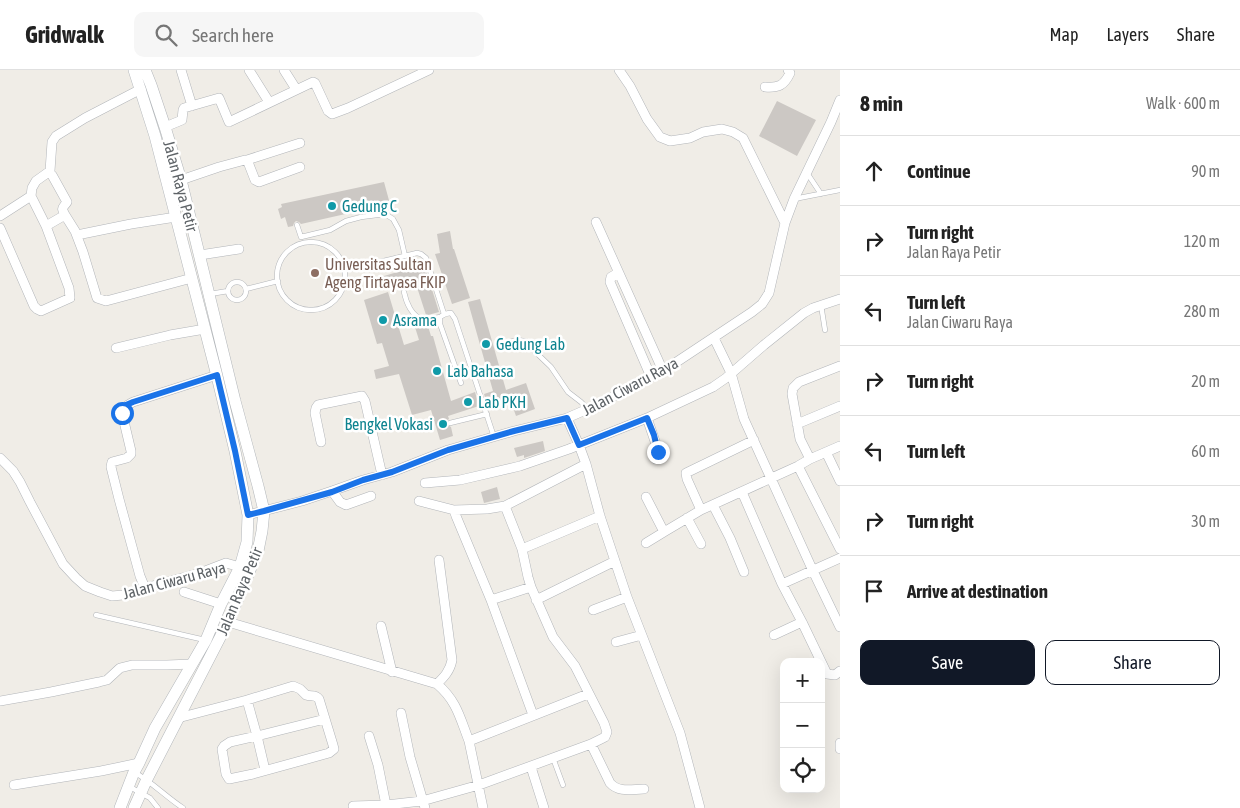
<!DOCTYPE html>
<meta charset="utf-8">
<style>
:root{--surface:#fff;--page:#f6f6f6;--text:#222;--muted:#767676;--line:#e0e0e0;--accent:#111827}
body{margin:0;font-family:"Asap Condensed",sans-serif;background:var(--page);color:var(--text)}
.controls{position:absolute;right:15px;bottom:15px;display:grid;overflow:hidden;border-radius:10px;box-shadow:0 5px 20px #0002}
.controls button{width:45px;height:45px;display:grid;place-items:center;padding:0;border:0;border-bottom:1px solid var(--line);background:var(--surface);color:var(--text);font:25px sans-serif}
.stop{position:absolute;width:15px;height:15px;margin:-11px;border:4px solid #1a73e8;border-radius:50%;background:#fff}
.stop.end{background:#1a73e8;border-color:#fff;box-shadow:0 1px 5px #0008}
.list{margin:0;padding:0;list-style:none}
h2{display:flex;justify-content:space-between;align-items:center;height:65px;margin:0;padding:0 20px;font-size:21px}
h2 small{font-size:16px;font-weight:400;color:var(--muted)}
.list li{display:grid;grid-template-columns:32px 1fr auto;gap:15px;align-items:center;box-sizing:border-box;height:70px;padding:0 20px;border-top:1px solid var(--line)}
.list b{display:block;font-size:19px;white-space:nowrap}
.list p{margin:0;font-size:16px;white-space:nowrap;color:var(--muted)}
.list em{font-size:16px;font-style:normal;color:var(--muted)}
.actions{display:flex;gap:10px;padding:15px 20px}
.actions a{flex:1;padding:11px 0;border:1px solid var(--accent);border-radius:10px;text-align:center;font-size:18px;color:var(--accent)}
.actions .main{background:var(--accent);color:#fff}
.icon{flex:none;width:28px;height:28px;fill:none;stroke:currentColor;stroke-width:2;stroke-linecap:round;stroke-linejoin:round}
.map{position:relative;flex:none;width:840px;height:738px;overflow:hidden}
header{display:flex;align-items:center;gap:30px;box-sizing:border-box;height:70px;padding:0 25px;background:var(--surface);border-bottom:1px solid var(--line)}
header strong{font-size:24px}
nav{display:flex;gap:28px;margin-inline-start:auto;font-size:18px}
.search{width:350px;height:45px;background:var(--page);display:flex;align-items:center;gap:12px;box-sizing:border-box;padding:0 18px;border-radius:10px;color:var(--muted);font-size:19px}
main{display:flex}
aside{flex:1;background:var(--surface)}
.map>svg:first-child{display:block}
</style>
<header>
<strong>Gridwalk</strong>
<div class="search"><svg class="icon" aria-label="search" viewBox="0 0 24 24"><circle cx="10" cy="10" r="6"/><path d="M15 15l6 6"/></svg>Search here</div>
<nav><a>Map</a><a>Layers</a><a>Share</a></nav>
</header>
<main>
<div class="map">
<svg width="840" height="738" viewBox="0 0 840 738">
<rect width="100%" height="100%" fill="#f0ede7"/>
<!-- building -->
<path fill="#ccc8c4" d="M777 31 816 50 797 86 759 66Z
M384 112 390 134 301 154 299 152 296 151 294 153 293 156 288 157 285 147 281 149 278 139 282 137 281 134Z
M450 161 453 179H454L470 228 452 234 435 184 440 183 437 164Z
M424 194 439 242 428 245H426L415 211 391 220 384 206 411 198V196Z
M388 222 404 275 419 270 414 254 420 252 427 253 431 266H433L451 331 475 322 479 336 448 346 449 349 446 351V354L451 357 453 366 440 370 431 340 412 345 399 304 376 309 374 300 389 296 382 273 377 274 364 230Z
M480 229 506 320 526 313 535 339 516 346 510 329 488 335 487 333 484 324 493 321 468 232Z
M543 371 545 381 524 388V385L517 387 514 378Z
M497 417 500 429 484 433 481 422Z"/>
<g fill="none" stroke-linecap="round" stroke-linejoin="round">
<!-- lane casing -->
<g stroke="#b2b5b9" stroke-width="5.5">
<path id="lane" d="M807 103 821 124
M794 129 840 120
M297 155 301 167
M301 167 330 160 346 151 361 147 385 144 393 149 399 160 405 186
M277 206a34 34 0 1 1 68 0a34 34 0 1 1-68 0Z
M345 200 417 183 421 184 426 188 444 244
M228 221a9 9 0 1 1 18 0a9 9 0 1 1-18 0Z
M246 219 278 211
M404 222C406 232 412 248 424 249 429 250 435 248 440 247
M210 224 228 221
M821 235 825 260
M505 273 518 270 524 271 551 297 568 322 581 332 588 339
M461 313 440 254V247C444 244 446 243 451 243L455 249 494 367
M450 353 487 344
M96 545 205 570
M553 688 563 715
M134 702C152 712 166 727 183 738
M130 717 150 728 158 738"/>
</g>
<!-- street casing -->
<g stroke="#b2b5b9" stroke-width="10">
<path id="street" d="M181 0 192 36
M249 0 269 32
M284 0 296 19
M619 0 630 16 647 49 660 67 670 71 690 68 703 62 722 59 733 62 743 68 785 153
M765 17C778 18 784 16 790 3L788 0
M165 57 182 50 183 40 184 38 219 28 229 52 313 12 315 13 328 41 332 44 348 38 429 0
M247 90 300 73
M181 110 219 97 245 90 248 92 255 110 259 112 300 97
M65 145 75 161 83 182 97 228 106 231 192 208
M0 146 31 126
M596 152 663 301
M46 156 65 145C61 137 62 139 67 132L52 105
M0 158 34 236 37 239 41 241 70 228 69 218 46 156 31 126 32 118 36 111 50 101 52 72 56 66 85 48 141 19
M77 165 131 154 176 147
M200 185 239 179
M618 203 611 207 610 212 651 307
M714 268 731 303 744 349 813 501 840 557
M116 278 170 265 205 259
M840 296 799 312 793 318 792 324 800 369 810 389 840 376
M567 348 579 375 586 394 600 446 627 527 680 663 700 738
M797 354 840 336
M754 370 686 403 687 409 701 440 798 396 810 389
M321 372 315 343 316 338 318 335 362 326 365 331 382 405
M826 382 840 411
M0 388 13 401 20 412 30 432 63 494 76 508 85 516 100 522 112 526 123 525 145 518 200 503 226 493 240 497
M656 389 657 377 647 348 713 317 726 308 764 275 804 243 813 238 840 229
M798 396 840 479
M425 413 460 410 520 396 569 379 647 348
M332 421 340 432 346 435 371 426
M742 422 782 514 802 552 827 604 835 605 840 601
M646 427 664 462 701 440
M419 431 454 440 456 446 491 530 533 645
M713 435 730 468 744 502
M505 436 522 479
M454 440 487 439 505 436 586 394
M248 445 302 431 332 421 363 410 392 402 448 380 514 361 567 348 597 335 663 301 752 242 762 234 769 223 785 153 794 129 831 52 840 30
M687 448 701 474
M646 473 664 462
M782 514 840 488
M145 518 140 506 119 429 111 397 112 392 127 388 131 384V381L122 343C123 337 128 335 133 332L217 305
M184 522 221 534
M491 530 531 517
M536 530 615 491
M593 540 627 527
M228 552 437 614C457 631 460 648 469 671
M381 556 392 602
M774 565 802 552
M616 572 642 565
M437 614C444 607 450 601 452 590L439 490
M247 630 257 666 265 700
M0 631 51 622 99 612 107 610 120 598 132 595H167L192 594
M401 643 410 687 425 738
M178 648 247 630 293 616 300 619 306 625C311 627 315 624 319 629L333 675 334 679 329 683 253 704 229 709 226 704 222 679 224 676 230 672 257 666 325 649
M369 666 378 695 386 735 422 731 479 715 591 674 605 667 607 662 604 653 575 596 553 567 531 517 528 507 522 479 600 446
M840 673V679
M591 674 610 713C619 723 632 719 644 719
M531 697 544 738
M14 715 101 701 139 693
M353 736 386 735
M483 738 469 671 588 624"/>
</g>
<!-- secondary casing -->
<g stroke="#b3b7bb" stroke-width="12">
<path id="secondary" d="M120 738 134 702 139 693 155 658 206 570 221 534 240 497 247 472 248 445 235 381 216 302 155 66 134 0
M134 738 147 709 228 552 258 481 262 461 264 441 258 416 235 331 181 110 165 57 151 15 145 0"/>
</g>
<!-- lane -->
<use href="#lane" stroke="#fff" stroke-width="4.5"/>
<!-- street -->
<use href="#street" stroke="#fff" stroke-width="9"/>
<!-- secondary -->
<use href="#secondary" stroke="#fff" stroke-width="11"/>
</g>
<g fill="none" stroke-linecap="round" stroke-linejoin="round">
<!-- route -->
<path stroke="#1a73e8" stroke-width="6" d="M122 343 126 335 133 332 217 305 235 381 248 445 264 441 332 422 363 410 392 402 448 380 514 361 567 348 579 375 647 348 654 365 658 382"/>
</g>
<!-- markers -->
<g fill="#0f9aa8" stroke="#fff" stroke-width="2">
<circle cx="332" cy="136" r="5"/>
<circle cx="383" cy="250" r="5"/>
<circle cx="486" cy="274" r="5"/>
<circle cx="437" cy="301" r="5"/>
<circle cx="468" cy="332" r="5"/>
<circle cx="443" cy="354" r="5"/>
</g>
<circle fill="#8d6e63" stroke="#fff" stroke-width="2" cx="315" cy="203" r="5"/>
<g text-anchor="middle" stroke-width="5" stroke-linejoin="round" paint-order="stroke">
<!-- street labels -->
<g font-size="16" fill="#5e6367" stroke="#fff">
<text transform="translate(181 116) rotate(75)" y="6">Jalan Raya Petir</text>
<text transform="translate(630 316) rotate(-28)" y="6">Jalan Ciwaru Raya</text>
<text transform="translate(174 510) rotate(-15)" y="6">Jalan Ciwaru Raya</text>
<text transform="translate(239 521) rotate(-67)" y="6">Jalan Raya Petir</text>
</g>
<!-- culture labels -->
<g font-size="16" fill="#0d838f" stroke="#fff" text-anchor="start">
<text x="342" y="142">Gedung C</text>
<text x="393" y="256">Asrama</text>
<text x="496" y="280">Gedung Lab</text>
<text x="447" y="307">Lab Bahasa</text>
<text x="478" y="338">Lab PKH</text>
<text x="433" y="360" text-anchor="end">Bengkel Vokasi</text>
</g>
<!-- education labels -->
<g font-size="16" fill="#785e54" stroke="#fff" text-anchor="start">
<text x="325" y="200">Universitas Sultan<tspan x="325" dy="18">Ageng Tirtayasa FKIP</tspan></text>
</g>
</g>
</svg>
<div class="controls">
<button>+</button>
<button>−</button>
<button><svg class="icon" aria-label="locate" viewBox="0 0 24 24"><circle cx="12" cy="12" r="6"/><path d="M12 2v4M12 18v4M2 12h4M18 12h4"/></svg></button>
</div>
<div class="stop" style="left:122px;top:343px"></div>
<div class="stop end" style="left:658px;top:382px"></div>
</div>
<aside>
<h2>8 min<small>Walk · 600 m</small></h2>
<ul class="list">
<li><svg class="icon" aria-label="ahead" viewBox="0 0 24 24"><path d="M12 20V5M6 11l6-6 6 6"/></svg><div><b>Continue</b></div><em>90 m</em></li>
<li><svg class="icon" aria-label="right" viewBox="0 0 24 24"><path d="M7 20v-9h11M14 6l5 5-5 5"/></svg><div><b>Turn right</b><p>Jalan Raya Petir</p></div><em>120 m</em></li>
<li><svg class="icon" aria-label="left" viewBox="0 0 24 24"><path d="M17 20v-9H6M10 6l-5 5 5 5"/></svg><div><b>Turn left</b><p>Jalan Ciwaru Raya</p></div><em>280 m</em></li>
<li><svg class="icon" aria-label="right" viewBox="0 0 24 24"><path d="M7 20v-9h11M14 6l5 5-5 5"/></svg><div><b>Turn right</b></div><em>20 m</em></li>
<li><svg class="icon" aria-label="left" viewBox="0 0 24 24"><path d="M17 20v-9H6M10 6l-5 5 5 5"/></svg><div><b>Turn left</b></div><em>60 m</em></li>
<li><svg class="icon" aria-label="right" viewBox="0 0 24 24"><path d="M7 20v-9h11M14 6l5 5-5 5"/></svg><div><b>Turn right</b></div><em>30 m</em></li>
<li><svg class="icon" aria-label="arrive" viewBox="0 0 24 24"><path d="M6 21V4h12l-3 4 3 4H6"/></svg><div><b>Arrive at destination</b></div></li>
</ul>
<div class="actions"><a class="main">Save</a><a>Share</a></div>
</aside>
</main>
